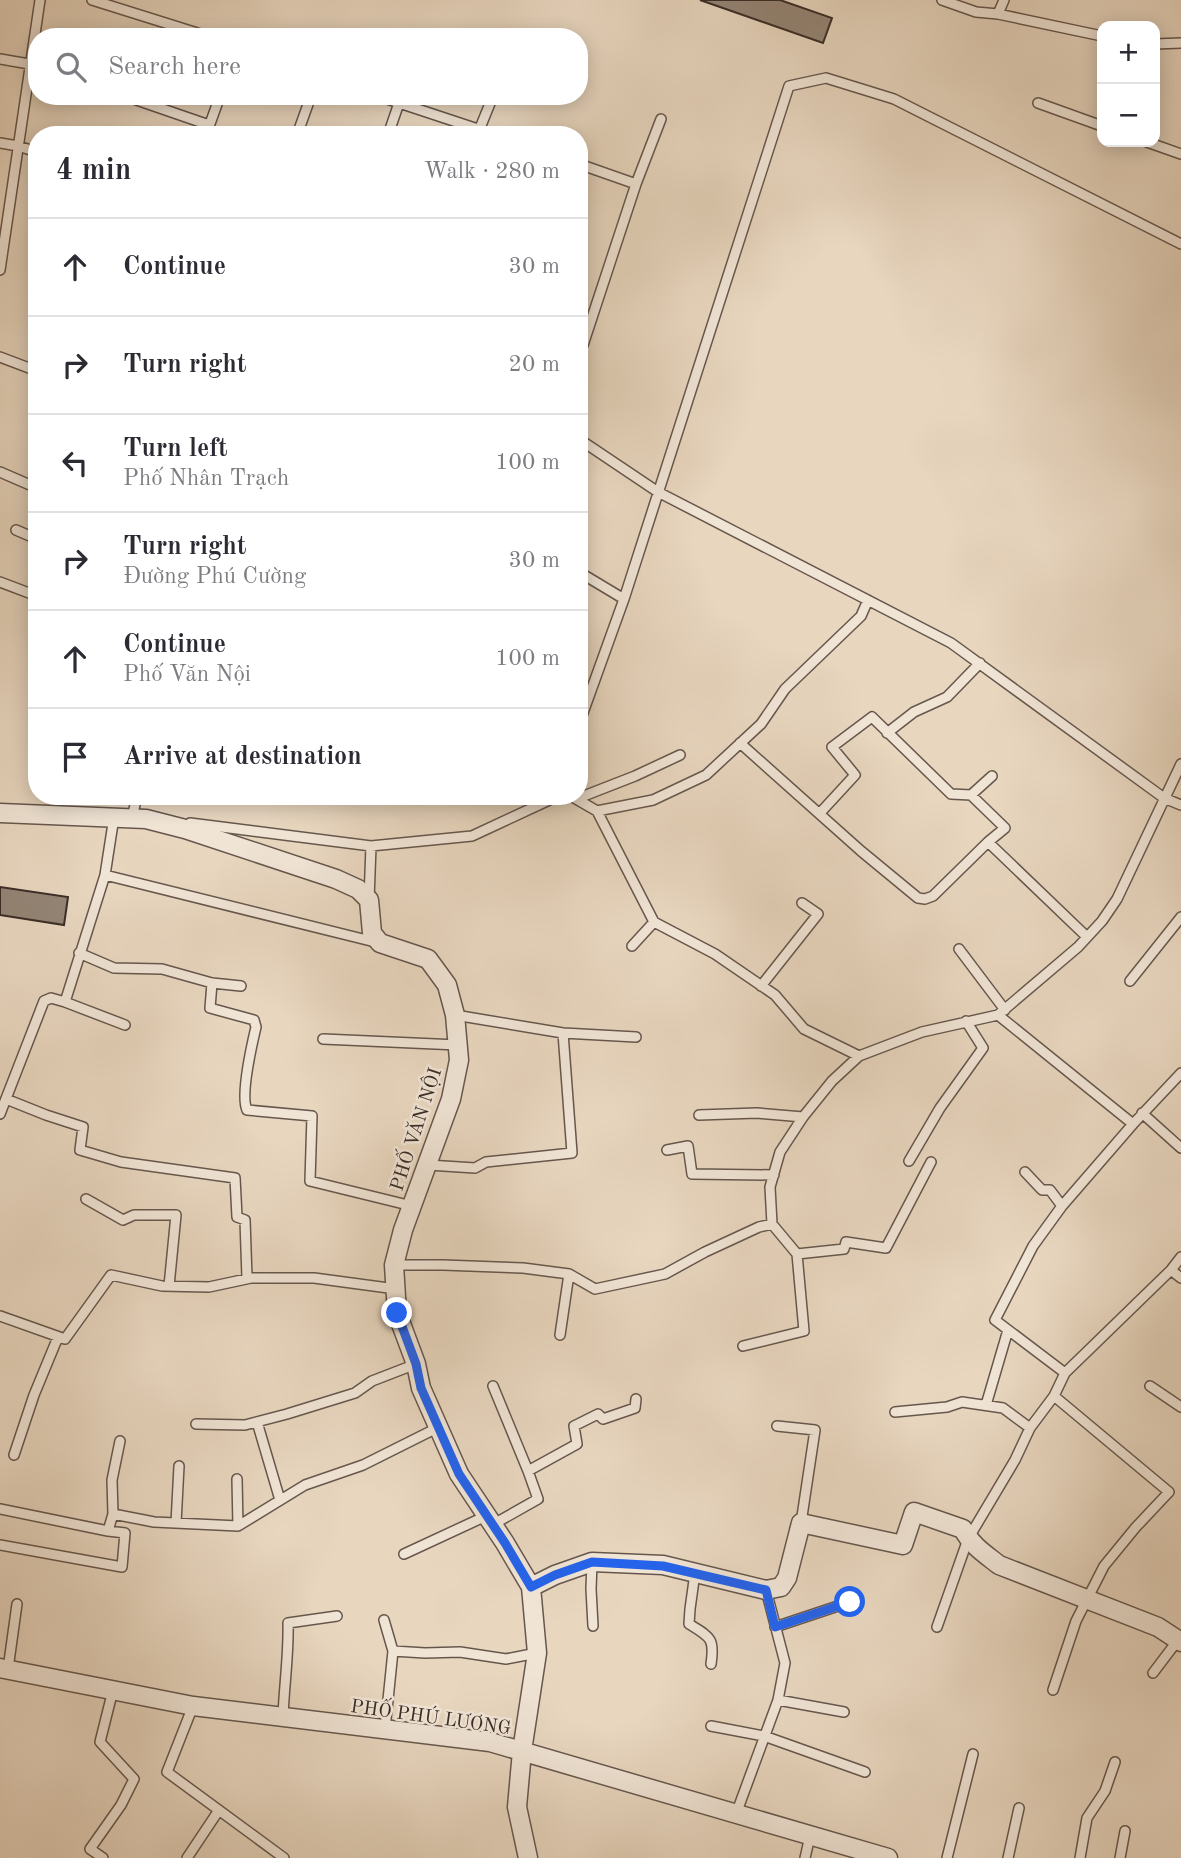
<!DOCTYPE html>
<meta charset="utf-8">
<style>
:root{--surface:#fff;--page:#f2f2f3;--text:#2b2b33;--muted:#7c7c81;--line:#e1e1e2}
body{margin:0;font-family:"Old Standard TT",serif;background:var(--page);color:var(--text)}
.controls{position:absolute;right:21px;top:21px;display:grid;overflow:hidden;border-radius:14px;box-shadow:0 4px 18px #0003}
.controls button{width:63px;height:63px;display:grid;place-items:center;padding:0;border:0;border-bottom:2px solid var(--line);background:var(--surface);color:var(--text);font:35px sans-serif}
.stop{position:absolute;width:21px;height:21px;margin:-16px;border:5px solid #2563eb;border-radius:50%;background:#fff}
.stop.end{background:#2563eb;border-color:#fff;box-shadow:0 2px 7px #0008}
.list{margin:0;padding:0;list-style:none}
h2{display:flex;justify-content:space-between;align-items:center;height:91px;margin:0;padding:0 28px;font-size:30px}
h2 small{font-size:23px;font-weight:400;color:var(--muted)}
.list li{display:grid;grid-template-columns:46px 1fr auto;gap:21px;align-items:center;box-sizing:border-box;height:98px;padding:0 28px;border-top:2px solid var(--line)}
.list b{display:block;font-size:26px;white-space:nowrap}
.list p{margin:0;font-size:23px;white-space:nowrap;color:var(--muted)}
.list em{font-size:23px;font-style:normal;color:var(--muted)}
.icon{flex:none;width:38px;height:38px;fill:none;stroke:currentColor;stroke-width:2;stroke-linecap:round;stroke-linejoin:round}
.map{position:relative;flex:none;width:1181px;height:1858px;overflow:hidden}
.search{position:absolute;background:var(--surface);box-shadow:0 4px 18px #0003;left:28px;top:28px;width:560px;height:77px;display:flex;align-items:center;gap:18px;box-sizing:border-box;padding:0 24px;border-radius:28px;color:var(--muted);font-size:26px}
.panel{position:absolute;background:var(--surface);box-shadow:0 4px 18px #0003;left:28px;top:126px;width:560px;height:679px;border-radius:28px}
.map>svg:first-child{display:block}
</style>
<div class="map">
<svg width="1181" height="1858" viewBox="0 0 1181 1858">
<rect width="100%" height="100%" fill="#e8d6bf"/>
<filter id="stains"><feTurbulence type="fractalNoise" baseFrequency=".00286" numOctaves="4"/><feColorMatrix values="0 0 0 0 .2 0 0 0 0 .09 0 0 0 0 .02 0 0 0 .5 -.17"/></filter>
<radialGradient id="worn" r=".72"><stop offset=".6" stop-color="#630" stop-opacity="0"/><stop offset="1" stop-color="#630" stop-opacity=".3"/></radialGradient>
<!-- building -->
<path fill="#948576" stroke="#3a2d27" stroke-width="2" d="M700 0H780L832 18 823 43Z
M0 887 68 897 64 925 0 915Z"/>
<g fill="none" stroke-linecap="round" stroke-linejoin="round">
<!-- service casing -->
<g stroke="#66574d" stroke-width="12">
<path id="service" d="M92 0 210 37
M942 0 976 12 998 14 1102 36
M998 14 1004 0
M1155 44 1181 43
M0 59 35 65
M125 96 209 125
M378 96 496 135
M1038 103 1102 126
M478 133 493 96
M206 135 220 96
M297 135 311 96
M388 135 399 103
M1147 142 1181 154
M0 143 18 146 37 152
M579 164 636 184
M0 270 40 0
M583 345 636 184 661 119
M0 357 37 371
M579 439 658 492 951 643 1164 798 1181 805
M0 472 37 488
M16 530 37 539
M579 572 624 599
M0 582 37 596
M579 724 624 599 789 86 826 78 894 99 1181 244
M887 733 914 712 947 697 980 663
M740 743 861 851 918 898 925 899 933 896 988 842
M971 795 1005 828 988 842 1087 937
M571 796 597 811 654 922 715 954 775 995 804 1029 859 1056
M576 799 635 776 680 755
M597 811 653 800 706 775 761 724 785 689 861 616 868 600
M820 813 855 775 832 747 872 717 951 794 971 795 992 776
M132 818 137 796
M190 823 371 846 472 836 558 796
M105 875 375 942
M369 900 371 846
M632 946 654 922
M959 949 1005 1010
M79 953 114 968 162 969 212 983 241 986
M1130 981 1181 917
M212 983 210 1008 254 1020 256 1027C252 1044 240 1095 247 1110L312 1116 310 1181 412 1206
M761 986 818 914 802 903
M65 1002 125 1025
M455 1015 563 1033 636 1037
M998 1015 1133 1124 1062 1206 1033 1246 995 1320 1065 1373
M323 1039 458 1045
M6 1099 46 1115 83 1127 80 1150 121 1162 235 1178 237 1217 245 1220 247 1278
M1142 1113 1181 1148
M0 1114 44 1001 51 998 65 1002 105 875 114 817
M699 1115 757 1113 803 1117
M1133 1124 1181 1073
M667 1150 688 1146 692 1174 774 1175
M909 1161 940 1108 983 1048 966 1021
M428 1165 475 1168 486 1162 572 1153 563 1033
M1025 1172 1042 1190H1050L1062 1206
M86 1199 123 1220 134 1215H176L169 1286
M772 1224 770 1187 780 1152 803 1117 832 1081 859 1056 922 1032 998 1015 1078 947 1102 921 1117 899 1181 764
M394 1265H443L523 1268 569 1274 595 1289 665 1274 705 1252 759 1227 772 1224 797 1254 844 1249 846 1242 886 1248 931 1162
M1171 1270 1181 1278
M0 1316 65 1339 111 1275 162 1286 209 1287 251 1278H314L396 1289
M560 1335 569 1274
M743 1346 804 1331 797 1254
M493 1386 528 1471
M1150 1386 1181 1407
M986 1405 1008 1330
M895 1412 947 1407 962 1402 1003 1408 1030 1428 1054 1396 1065 1373 1171 1270 1181 1257
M257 1422 280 1500
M196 1424 245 1425 287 1414 355 1393 372 1381 416 1364
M777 1426 815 1430 801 1523
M120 1441 112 1480 113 1514 154 1522 238 1526 305 1485 363 1465 439 1427
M14 1455 34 1395 58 1337
M237 1479 238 1526
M0 1509 108 1531 113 1514
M176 1523 179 1466
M492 1525 538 1499 528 1471 577 1444 574 1426 598 1414 603 1419 635 1408 636 1399
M0 1545 122 1567 125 1533 108 1531
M404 1554 486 1516
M592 1562 591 1589 593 1626
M695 1573 690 1609 689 1624C710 1637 715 1638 711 1664
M384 1620 393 1651 425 1653 460 1652 506 1659 537 1653
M775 1627 850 1602
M937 1627 968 1539 1015 1460 1030 1428
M8 1669 17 1604
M1153 1673 1178 1640
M1053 1690 1076 1621 1104 1566 1136 1527 1169 1492 1054 1396
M778 1700 844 1712
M193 1706 167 1772 284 1858
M283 1717C284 1686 289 1654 288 1623L337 1616
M711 1726 764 1736 865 1772
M385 1729 393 1651
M736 1814 778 1700 785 1663 766 1590
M103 1858 90 1849 121 1805 134 1779 100 1742 113 1690
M187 1858 219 1810
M805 1858 810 1836
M947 1858 973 1754
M1008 1858 1019 1808
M1080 1858 1087 1818 1105 1791 1115 1762
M1120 1858 1125 1831"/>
</g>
<!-- minor casing -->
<g stroke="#66574d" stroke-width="21">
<path id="minor" d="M0 813 146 819 185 829 336 879 358 889 369 900 372 933 380 943 428 959 447 985 455 1015 459 1060 451 1099 403 1230 394 1265 397 1313 416 1364 421 1388 459 1474 505 1543 531 1587 537 1653 522 1751 517 1807 528 1858
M531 1587 555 1575 592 1562 663 1565 766 1590 781 1587 787 1578 801 1523 903 1545 914 1512 963 1529C971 1545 985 1554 999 1565L1158 1627 1181 1642
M0 1668 193 1706 490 1742 888 1858"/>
</g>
<!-- service -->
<use href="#service" stroke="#f0e4d5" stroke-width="9"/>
<!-- minor -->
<use href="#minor" stroke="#f0e4d5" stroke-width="18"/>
</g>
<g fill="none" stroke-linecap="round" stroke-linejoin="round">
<!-- route -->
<path stroke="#2563eb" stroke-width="9" d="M397 1313 416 1364 421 1388 459 1474 505 1543 531 1587 555 1575 592 1562 663 1566 766 1590 775 1627 850 1602"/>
</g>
<g text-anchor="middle" stroke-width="5" stroke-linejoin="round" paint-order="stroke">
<!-- street labels -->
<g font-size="19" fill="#3a2d27" stroke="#f0e4d5">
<text transform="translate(415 1129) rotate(-72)" y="7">PHỐ VĂN NỘI</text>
<text transform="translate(431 1716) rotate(8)" y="7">PHỐ PHÚ LƯƠNG</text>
</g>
</g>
<rect width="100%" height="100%" filter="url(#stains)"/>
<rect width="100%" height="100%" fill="url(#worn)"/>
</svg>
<div class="controls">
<button>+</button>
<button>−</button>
</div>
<div class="stop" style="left:850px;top:1602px"></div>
<div class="stop end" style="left:397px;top:1313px"></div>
<div class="search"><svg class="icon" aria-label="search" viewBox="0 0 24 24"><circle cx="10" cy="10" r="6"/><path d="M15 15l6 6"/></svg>Search here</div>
<section class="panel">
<h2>4 min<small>Walk · 280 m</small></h2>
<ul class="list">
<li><svg class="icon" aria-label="ahead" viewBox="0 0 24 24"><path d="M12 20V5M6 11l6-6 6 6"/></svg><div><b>Continue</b></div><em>30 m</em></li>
<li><svg class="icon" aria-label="right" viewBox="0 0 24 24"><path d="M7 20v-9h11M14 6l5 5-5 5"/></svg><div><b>Turn right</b></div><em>20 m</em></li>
<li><svg class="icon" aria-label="left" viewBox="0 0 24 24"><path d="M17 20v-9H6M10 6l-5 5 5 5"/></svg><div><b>Turn left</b><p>Phố Nhân Trạch</p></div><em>100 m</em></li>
<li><svg class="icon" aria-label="right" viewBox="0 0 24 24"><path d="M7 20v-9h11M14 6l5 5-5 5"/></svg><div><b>Turn right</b><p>Đường Phú Cường</p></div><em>30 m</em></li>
<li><svg class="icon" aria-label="ahead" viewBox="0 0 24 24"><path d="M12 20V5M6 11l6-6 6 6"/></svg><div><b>Continue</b><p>Phố Văn Nội</p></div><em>100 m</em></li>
<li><svg class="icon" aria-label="arrive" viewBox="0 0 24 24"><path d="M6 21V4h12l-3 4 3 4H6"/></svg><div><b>Arrive at destination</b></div></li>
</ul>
</section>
</div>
